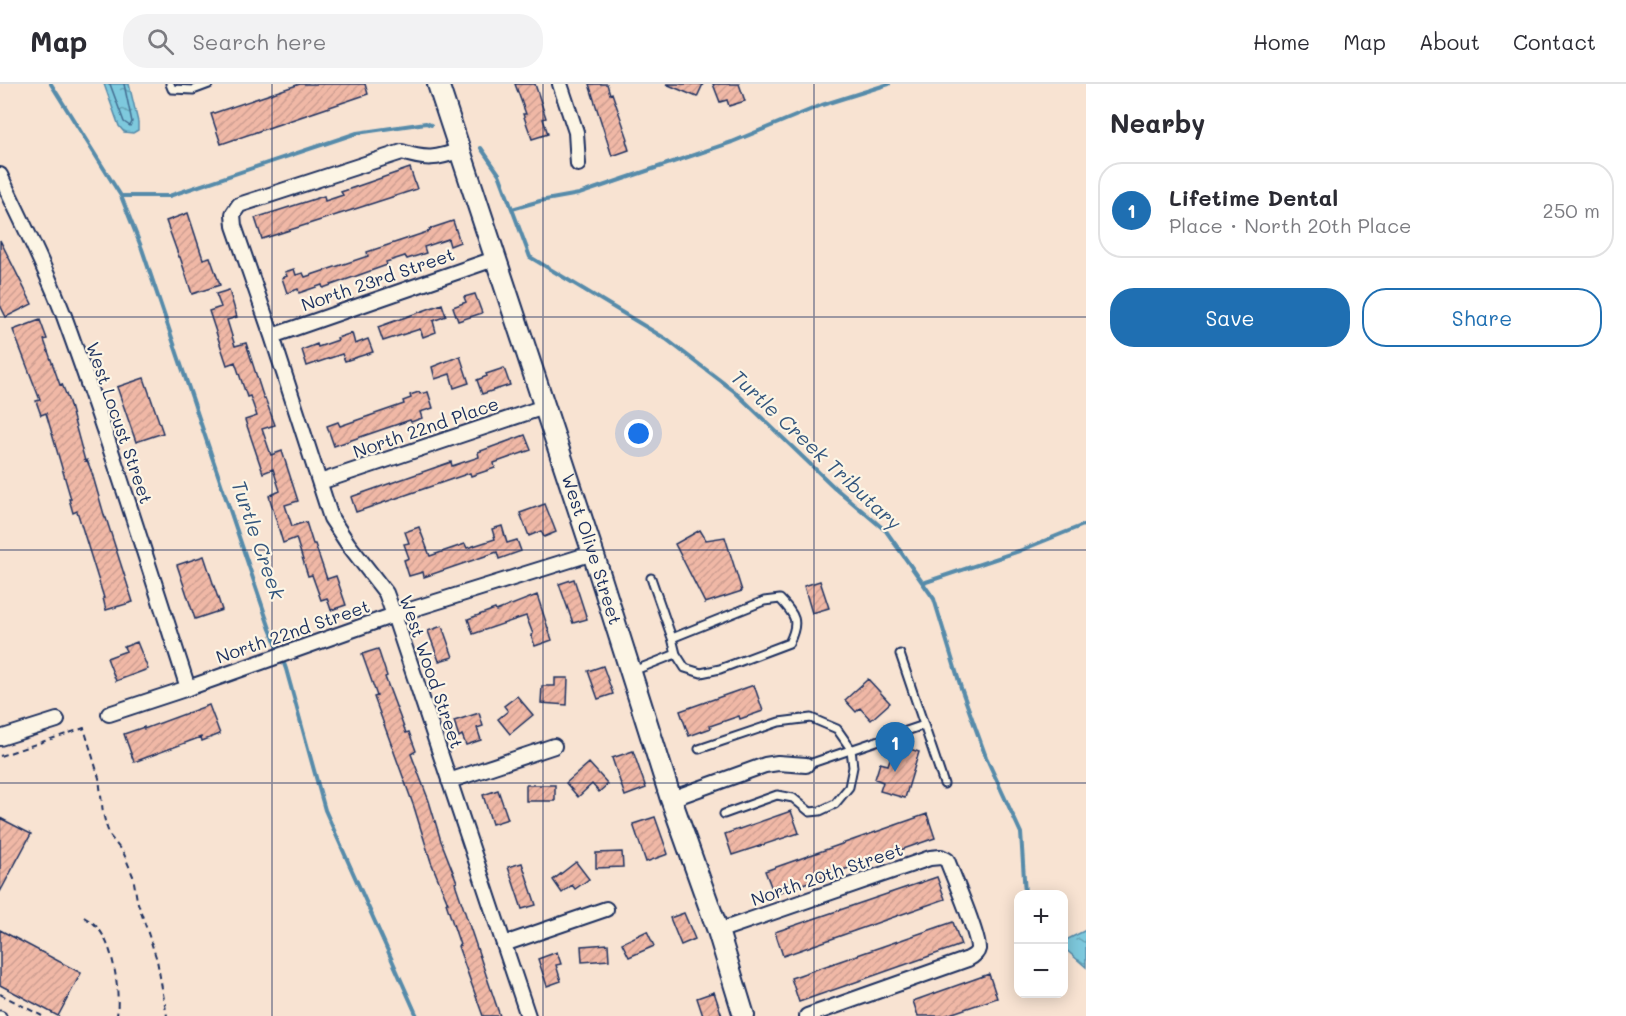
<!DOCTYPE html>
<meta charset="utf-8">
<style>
:root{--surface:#fff;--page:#f2f2f3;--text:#2b2b33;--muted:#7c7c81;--line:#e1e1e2;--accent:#1f6fb2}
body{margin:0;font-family:Mali,sans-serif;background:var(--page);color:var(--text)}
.controls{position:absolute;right:18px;bottom:18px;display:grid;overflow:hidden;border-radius:12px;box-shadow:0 3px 15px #0003}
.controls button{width:54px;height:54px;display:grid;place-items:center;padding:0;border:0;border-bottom:2px solid var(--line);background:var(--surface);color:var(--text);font:30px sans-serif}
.you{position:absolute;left:639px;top:350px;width:21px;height:21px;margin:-15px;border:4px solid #fff;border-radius:50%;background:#1a73e8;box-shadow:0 0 0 9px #1a73e833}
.badge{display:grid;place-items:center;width:39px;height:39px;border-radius:50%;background:var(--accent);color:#fff;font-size:20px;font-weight:700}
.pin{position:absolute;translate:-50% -50px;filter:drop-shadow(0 2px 3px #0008)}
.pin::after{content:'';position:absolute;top:32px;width:21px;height:18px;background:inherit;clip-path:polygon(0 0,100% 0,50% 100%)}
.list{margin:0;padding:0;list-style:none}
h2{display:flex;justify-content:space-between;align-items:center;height:78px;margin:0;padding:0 24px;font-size:26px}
h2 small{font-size:20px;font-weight:400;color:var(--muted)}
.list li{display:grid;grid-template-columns:39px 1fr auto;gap:18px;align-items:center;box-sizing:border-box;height:96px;margin:0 12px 12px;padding:0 12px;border:2px solid var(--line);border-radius:24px}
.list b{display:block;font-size:22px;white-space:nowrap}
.list p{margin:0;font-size:20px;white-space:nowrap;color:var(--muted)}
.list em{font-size:20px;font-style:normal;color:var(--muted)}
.actions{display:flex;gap:12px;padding:18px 24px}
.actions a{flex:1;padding:14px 0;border:2px solid var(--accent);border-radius:24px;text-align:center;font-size:21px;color:var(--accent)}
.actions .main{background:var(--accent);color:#fff}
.icon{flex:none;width:33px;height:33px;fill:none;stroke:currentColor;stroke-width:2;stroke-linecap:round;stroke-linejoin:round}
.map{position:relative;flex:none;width:1086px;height:932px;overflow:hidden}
header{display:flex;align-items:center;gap:36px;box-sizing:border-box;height:84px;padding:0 30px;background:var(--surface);border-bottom:2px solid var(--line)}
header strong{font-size:28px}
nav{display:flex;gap:33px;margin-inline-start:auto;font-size:21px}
.search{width:420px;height:54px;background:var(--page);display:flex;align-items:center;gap:15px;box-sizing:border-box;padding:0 21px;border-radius:24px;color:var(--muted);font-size:22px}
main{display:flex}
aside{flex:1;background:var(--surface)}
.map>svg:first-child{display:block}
</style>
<header>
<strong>Map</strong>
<div class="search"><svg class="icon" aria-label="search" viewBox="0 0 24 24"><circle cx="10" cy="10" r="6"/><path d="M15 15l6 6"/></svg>Search here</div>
<nav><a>Home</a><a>Map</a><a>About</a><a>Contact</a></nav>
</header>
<main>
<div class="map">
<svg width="1086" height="932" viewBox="0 0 1086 932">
<defs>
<pattern id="water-ripples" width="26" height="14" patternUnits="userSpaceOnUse" patternTransform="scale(1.5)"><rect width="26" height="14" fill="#7ec9dd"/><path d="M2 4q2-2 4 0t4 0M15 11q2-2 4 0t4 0" fill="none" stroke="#66a4b6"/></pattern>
<pattern id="building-hatch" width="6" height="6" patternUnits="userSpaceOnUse" patternTransform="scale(1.5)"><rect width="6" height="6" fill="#f0b8a6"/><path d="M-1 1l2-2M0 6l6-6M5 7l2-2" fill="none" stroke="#cd9e91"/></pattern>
</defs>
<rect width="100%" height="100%" fill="#f8e3d2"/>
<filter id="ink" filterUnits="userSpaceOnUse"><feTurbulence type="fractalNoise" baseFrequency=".0167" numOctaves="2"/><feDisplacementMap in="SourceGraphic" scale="12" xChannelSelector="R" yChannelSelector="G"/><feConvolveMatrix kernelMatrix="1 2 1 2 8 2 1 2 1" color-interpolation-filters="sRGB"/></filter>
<g filter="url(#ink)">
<!-- water -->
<path fill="url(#water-ripples)" stroke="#568baa" stroke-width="1.5" d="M104 0H129L138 38V46L133 49 124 48 119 42Z
M1086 846V883L1064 864V857Z"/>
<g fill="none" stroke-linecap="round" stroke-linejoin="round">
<!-- shore -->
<path stroke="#436d91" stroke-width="1.5" d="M110 0 124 38 130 42 132 38 124 0"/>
<!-- stream -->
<path stroke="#568baa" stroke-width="4" d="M51 0 121 112 142 165 270 545 279 567
M481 64 499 90 530 173 666 255 734 307 834 403 886 447 934 515 961 604 986 673 1021 749 1025 810
M121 112H169L357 49 426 39 431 41
M512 125 540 117 579 110 732 58 822 21 889 0
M923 499 1019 467 1086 440
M282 574 286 585 325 726 417 932"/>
</g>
<!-- building -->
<path fill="url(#building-hatch)" stroke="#1b2f5e" stroke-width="1.5" d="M300 0H365L368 10 221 60 211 30Z
M515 0H535L546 34 543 35 548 50 532 55 523 30H526Z
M589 0H607L610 10 612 9 628 55 626 56 629 66 612 72Z
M666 0H703L697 13Z
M713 0H739L745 17 729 22 727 16 720 18Z
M410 84 417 105 262 155 255 134 324 112 325 117 343 111 341 108Z
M188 129 203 175 210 173 220 201 192 210 180 173H179L166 137Z
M453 137 460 158 450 162 448 155 424 163 426 169 407 175 405 172 386 178 387 181 323 204 322 201 299 209 298 205 287 209 282 194 287 192 285 188 294 185 296 191 303 189 305 193 368 172 367 168 430 147 429 145Z
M0 156 32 220 6 233 0 221Z
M229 206 237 233 227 236 235 262 246 259 264 315 265 314 275 341 262 345 271 371 282 367 298 417 285 421 292 442 306 438 313 460H315L327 495 336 492 346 521 331 526 327 514 321 516 312 491 308 492 296 454 283 459 269 412 280 407 273 385 263 389 245 336 257 332 250 312 247 313 235 278 227 281 209 227 221 223 216 210Z
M475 210 482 229 458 237 453 223 466 218 464 213Z
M442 220 446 232 433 237 436 248 423 253 420 245 383 257 378 243Z
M40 236 47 255 44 256 60 301 62 300 69 318 85 377 87 376 92 389 105 434H106L133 518 106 526 103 514H104L77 427 73 429 69 415H71L46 329 41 331 36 317 40 316 13 246Z
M352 249 355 260 368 255 373 268 345 277 342 270 307 282 302 266 317 260 318 263 338 256 337 254Z
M460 272 469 299 454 304 450 290 435 295 432 283Z
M504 284 510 301 482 310 477 296 487 292 486 290Z
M144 294 163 349 136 358 117 303Z
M419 308 420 310 428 308 433 324 420 328 422 334 411 338 410 336 334 362 327 342 338 338 340 342 404 320 403 317 411 314 410 311Z
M525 351 531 366 494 379 495 384 471 392 470 389 356 428 351 413 451 378 452 382 479 373 478 368Z
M545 420 556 448 544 453 541 447 529 452 520 429Z
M502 442 507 459 517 456 521 467 499 475 497 468 424 493 423 488 409 492 404 476 409 474 404 460 409 459 405 448 419 443 430 472 465 460 467 464 495 455 492 445Z
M700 446 706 456 725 453 742 507 705 519 675 460Z
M204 472 222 526 195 535 177 481Z
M574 495 587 535 573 539 559 500Z
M820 497 829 524 812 529 804 502Z
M537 511 552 556 535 562 531 551 533 550 526 532 473 550 468 535 495 525 496 527Z
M442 542 453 573 439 577 428 547Z
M137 558 148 585 116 597 107 574 126 567 124 563Z
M378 565 387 592 385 593 406 649 409 648 416 667 411 670 429 717 441 757 457 798 455 799 500 932H483L458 862 460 861 446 819H448L431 778 414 723 374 613 377 612 362 570Z
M603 582 613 610 598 615 588 587Z
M555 594H568L567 621 541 619 542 602H555Z
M868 595 890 619 871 636 860 624 856 628 845 616Z
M754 601 763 627 740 635 739 632 710 642 711 644 689 652 680 627Z
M517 612 533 631 510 650 498 635 508 627 504 622Z
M209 621 220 650 202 657 201 653 134 678 124 650 144 643V645Z
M479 629 483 642 477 644 481 656 466 661 462 651 459 653 454 637Z
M895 660 919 668 905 714 880 707 883 698 875 695 880 679 888 681Z
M633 667 646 704 625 712 612 674Z
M589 679 608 700 599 708 592 700 578 713 566 699Z
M526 701H555V717H526Z
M498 706 508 735 492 740 483 711Z
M791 727 799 749 732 771 725 750Z
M927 730 935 754 774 810 765 787Z
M655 733 668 770 646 778 633 740Z
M0 734 31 750 0 808Z
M622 768 623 783 596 784V769Z
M576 778 589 795 575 805 572 801 562 809 553 796Z
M522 779 536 821 522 825 508 783Z
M937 793 945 815 783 872 775 848Z
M684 829 695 855 681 861 670 834Z
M953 838 961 861 799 918 791 894Z
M0 846 81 889 58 932 0 901Z
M647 847 654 862 629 873 622 859Z
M608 860 609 876 582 878 581 862Z
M557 868 561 880 556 881 561 897 547 902 538 875Z
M989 890 997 914 944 932H918L913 917Z
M714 908 722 932H703L697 914Z"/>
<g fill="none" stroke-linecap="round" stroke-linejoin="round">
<!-- lane casing -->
<g stroke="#1b2f5e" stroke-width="11">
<path id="lane" d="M170 0 172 5 193 6 209 0
M651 494 672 554
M900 570 944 700
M633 587 676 570 685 584 701 589 720 585 789 559C800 537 795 531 780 515L764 517 672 554 676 570
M699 665 779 638 811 634 837 645 851 665 853 683 849 703 835 720 820 727 810 728 793 714 777 711 724 730
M806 681 924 641
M0 931 2 932"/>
</g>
<!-- street casing -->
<g stroke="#1b2f5e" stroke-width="18">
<path id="street" d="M560 0 576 48 578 80
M460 66C437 75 425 76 402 68L239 121 233 130 234 142 272 252 331 434 348 460 386 509 394 531 528 932
M0 91C22 138 46 184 64 232 109 355 148 480 188 604
M272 252 497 174
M320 398 544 323
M109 630 188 604 394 531 593 469
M0 654 57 636
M449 697 554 662
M671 715 765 681 778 679 806 681
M718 847 930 774 941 773 947 776C953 792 979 852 978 865 977 870 972 873 968 875L807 932
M504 860 606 825"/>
</g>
<!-- secondary casing -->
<g stroke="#1b2f5e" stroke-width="24">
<g id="secondary">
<path id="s1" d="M438 0 593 469 671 715 718 847 744 932"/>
</g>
</g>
<!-- path -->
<path stroke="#1b2f5e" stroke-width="2" stroke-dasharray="6 4.5" stroke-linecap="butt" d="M0 672 84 644 99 694 103 729 106 741 110 752 124 770 133 792 137 816 157 876 167 932
M84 833C88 836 93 838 96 842 114 860 120 907 117 932
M0 910 42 932"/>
<!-- lane -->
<use href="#lane" stroke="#fcf5e5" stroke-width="7"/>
<!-- street -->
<use href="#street" stroke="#fcf5e5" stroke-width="14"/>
<!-- secondary -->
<use href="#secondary" stroke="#fcf5e5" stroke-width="20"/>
</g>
</g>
<!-- grid -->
<path fill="none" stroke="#1b2f5e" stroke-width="1.5" stroke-opacity="0.55" d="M272 0V932M543 0V932M814 0V932M0 233H1086M0 466H1086M0 699H1086"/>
<g text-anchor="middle" stroke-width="4.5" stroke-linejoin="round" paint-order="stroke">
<!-- street labels -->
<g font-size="18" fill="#1b2f5e" stroke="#fcf5e5">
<text transform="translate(378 196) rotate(-19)" y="6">North 23rd Street</text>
<text transform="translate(119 339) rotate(71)" y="6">West Locust Street</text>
<text transform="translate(426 344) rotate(-19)" y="6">North 22nd Place</text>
<text dy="6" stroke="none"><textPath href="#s1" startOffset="490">West Olive Street</textPath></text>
<text transform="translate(293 548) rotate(-19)" y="6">North 22nd Street</text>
<text transform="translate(431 588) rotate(71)" y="6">West Wood Street</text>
<text transform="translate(827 791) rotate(-19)" y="6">North 20th Street</text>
</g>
<!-- water labels -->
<g font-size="20" font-style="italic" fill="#34567e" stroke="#fcf5e5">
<text transform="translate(816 366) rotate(43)" y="7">Turtle Creek Tributary</text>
<text transform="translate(258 456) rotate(71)" y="7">Turtle Creek</text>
</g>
</g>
</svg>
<div class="controls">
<button>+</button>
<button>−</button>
</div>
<div class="you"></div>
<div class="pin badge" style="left:895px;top:688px">1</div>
</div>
<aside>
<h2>Nearby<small></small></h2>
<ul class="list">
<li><span class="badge">1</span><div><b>Lifetime Dental</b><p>Place · North 20th Place</p></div><em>250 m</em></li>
</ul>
<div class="actions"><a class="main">Save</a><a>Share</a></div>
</aside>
</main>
